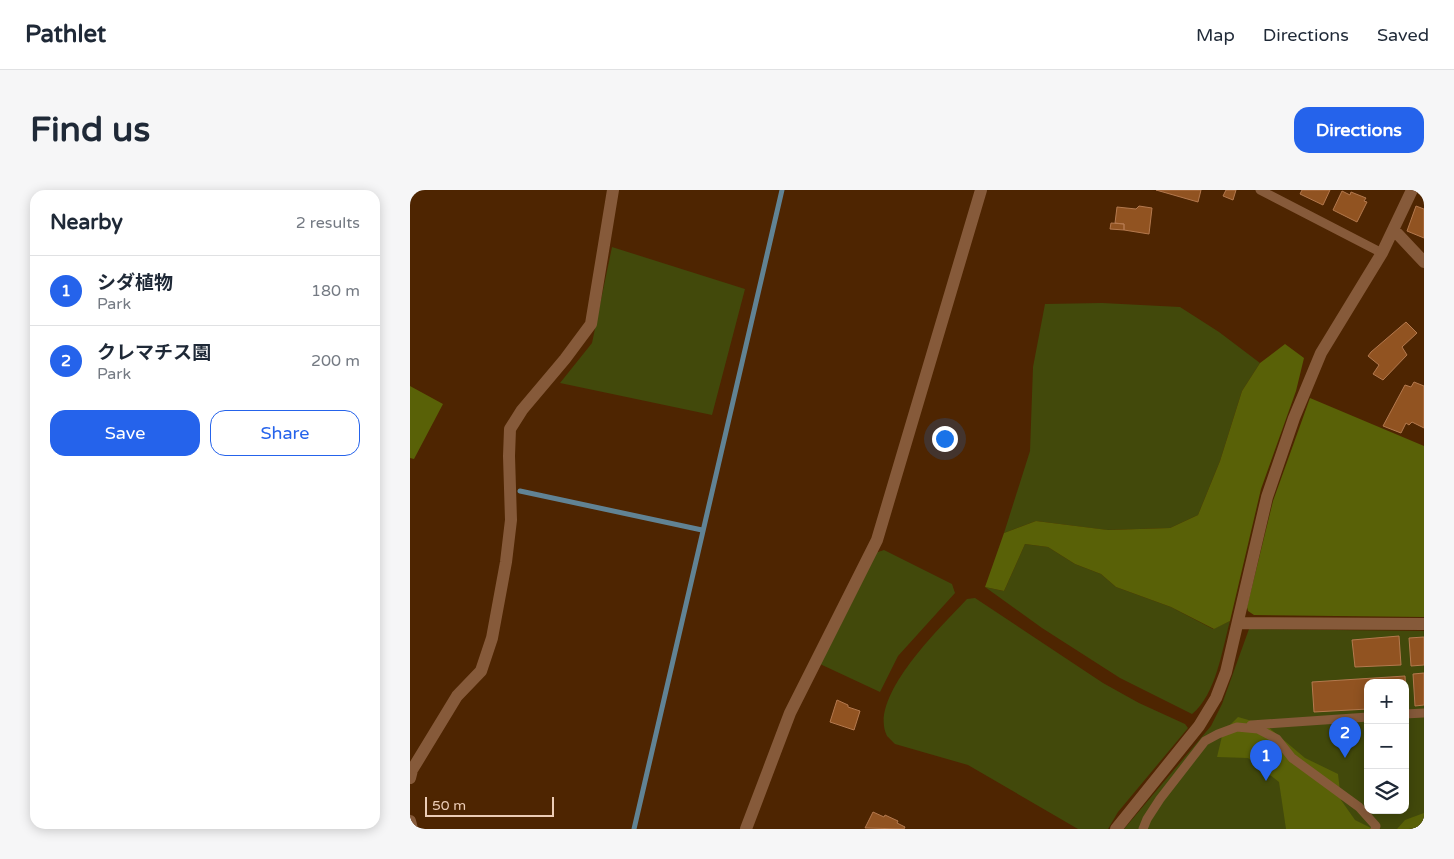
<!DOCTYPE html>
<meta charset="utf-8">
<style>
:root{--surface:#fff;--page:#f6f6f7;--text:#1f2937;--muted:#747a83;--line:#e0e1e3;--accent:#2563eb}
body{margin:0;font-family:"Varela Round","Noto Sans JP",sans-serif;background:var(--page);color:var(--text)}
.controls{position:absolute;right:15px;bottom:15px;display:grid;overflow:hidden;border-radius:10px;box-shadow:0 2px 12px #0003}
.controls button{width:45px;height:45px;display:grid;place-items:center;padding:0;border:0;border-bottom:1px solid var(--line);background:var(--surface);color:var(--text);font:25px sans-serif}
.scale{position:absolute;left:15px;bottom:12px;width:129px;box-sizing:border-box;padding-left:5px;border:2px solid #ecccb6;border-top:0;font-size:14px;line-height:18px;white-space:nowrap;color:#ecccb6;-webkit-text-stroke:4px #4e2501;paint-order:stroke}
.you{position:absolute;left:534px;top:248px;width:18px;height:18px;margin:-12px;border:4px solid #fff;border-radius:50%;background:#1a73e8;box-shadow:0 0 0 8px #1a73e833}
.badge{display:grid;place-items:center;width:32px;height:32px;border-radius:50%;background:var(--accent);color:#fff;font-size:16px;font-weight:700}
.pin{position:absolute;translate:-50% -41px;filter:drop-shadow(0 1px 2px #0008)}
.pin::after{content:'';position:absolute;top:26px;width:18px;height:15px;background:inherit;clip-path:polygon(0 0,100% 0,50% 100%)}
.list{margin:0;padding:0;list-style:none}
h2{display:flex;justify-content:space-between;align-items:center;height:65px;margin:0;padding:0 20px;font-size:21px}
h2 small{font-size:16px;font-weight:400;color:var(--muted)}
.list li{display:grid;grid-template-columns:32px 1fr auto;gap:15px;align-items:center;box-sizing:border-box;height:70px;padding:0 20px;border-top:1px solid var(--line)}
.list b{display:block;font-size:19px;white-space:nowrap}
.list p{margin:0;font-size:16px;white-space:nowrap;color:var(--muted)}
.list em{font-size:16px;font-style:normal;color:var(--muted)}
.actions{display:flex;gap:10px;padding:15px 20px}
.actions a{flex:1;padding:11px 0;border:1px solid var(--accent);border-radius:15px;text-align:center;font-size:18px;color:var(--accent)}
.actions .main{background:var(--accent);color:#fff}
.icon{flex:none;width:28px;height:28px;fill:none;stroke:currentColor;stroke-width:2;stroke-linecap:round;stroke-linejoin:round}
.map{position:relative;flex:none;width:1014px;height:639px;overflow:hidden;border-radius:15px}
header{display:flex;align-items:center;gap:30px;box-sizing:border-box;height:70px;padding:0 25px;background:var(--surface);border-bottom:1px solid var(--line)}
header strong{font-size:24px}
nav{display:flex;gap:28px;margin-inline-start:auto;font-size:18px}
.intro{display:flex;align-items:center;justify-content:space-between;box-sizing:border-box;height:120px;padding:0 30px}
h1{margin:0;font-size:35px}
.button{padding:12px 22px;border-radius:15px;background:var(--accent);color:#fff;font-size:18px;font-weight:700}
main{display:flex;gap:30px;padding:0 30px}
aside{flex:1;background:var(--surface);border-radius:15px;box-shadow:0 2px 12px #0003}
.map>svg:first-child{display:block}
</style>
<header>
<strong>Pathlet</strong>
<nav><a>Map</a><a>Directions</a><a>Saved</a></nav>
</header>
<div class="intro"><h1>Find us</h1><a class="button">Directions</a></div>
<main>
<aside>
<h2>Nearby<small>2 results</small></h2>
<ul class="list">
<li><span class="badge">1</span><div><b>シダ植物</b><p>Park</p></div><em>180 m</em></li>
<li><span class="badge">2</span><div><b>クレマチス園</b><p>Park</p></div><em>200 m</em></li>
</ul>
<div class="actions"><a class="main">Save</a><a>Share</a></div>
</aside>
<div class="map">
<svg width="1014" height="639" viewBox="0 0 1014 639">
<rect width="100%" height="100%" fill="#4e2501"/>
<!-- green -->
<path fill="#42490b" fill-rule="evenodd" d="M202 57 335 99 302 225 150 193 182 153Z
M692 113 770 117 809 142 850 173 832 201 810 271 788 325 760 338 697 340 626 331 594 343 620 261 623 177 635 114Z
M615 354 638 357 665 374 691 384 706 397 761 417 803 439 820 431C812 460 806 505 782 524L710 488 632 438 575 397 594 401Z
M474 360 542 394 545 403 488 466 470 502 410 474 465 363Z
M565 408 693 493 729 513 775 534 778 538 708 622 698 639H668L558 575 485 554C483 552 479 548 477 546 457 507 533 435 557 409Z
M839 439 1014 441V639H714L801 536 812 514ZM958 493H995V620H958Z"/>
<!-- forest -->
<path fill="#596107" d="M875 154 894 168 886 201 851 299 820 431 804 439 761 417 706 397 691 384 665 374 638 357 615 354 594 401 575 397 594 343 626 331 698 340 760 338 788 325 810 271 832 201 850 173Z
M0 196 33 214 4 269 0 268Z
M900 208 1014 256V427L844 425 838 421 837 417 863 311Z
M828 527 856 535 895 568 928 584 931 610 945 630 963 639H876L869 592 838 568 807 567 813 542Z
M1014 623V639H987L995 630Z"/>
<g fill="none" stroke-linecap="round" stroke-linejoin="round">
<!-- stream -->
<path stroke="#618394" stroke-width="5" d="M110 301 292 340
M224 639 372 0"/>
</g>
<!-- building -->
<path fill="#915321" stroke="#b4794e" d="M746 0H791L788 12Z
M816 0H826L823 10 813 6Z
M892 0H920L913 15 890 4Z
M932 1 940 5 941 2 956 8 954 11 957 12 947 32 923 20Z
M729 16 742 18 739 44 714 40V34L705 33 707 17 726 19Z
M1006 16 1014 19V48L997 41Z
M701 33 714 34V40L700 39Z
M996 132 1007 143 992 157 997 165 973 190 963 184 969 175 958 166 961 162Z
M1004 192 1014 196V238L1002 232 999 235 996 233 991 243 973 236 995 195 1001 197Z
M989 446 991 475 945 477 942 450Z
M1014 447V475L1001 476 999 448Z
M1014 483V515L1005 516 1003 484Z
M995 486 997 517H995V493H958V519L904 522 902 492Z
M427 510 438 515V517L450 521 444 540 420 532Z
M463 622 474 627 475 625 488 631 487 633 495 637 494 639 455 638Z"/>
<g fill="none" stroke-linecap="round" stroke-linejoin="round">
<!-- lane -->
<path stroke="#865a3a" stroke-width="9" d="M850 0 972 63
M995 524 1014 523
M841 535 958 527
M733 639 737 629 750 609 795 551 808 544 827 537 848 539 867 549 882 568 949 617 966 636 965 639"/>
<!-- street -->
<path stroke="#865a3a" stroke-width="12" d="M984 40 1014 72
M828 433 1014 434
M0 588 2 580 47 506 71 481 82 448 96 372 101 330 99 266 100 239 112 220 155 169 181 134 203 0
M0 631 2 639
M336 639 380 523 467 350 571 0
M706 639 789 536 806 508 816 482 857 307 884 228 911 163 972 63 1002 0"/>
</g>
</svg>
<div class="controls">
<button>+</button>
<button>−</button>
<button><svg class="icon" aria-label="layers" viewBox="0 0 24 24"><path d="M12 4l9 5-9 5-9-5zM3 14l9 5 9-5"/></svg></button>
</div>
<div class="scale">50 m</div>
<div class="you"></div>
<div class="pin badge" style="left:856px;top:591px">1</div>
<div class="pin badge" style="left:935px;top:568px">2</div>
</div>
</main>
